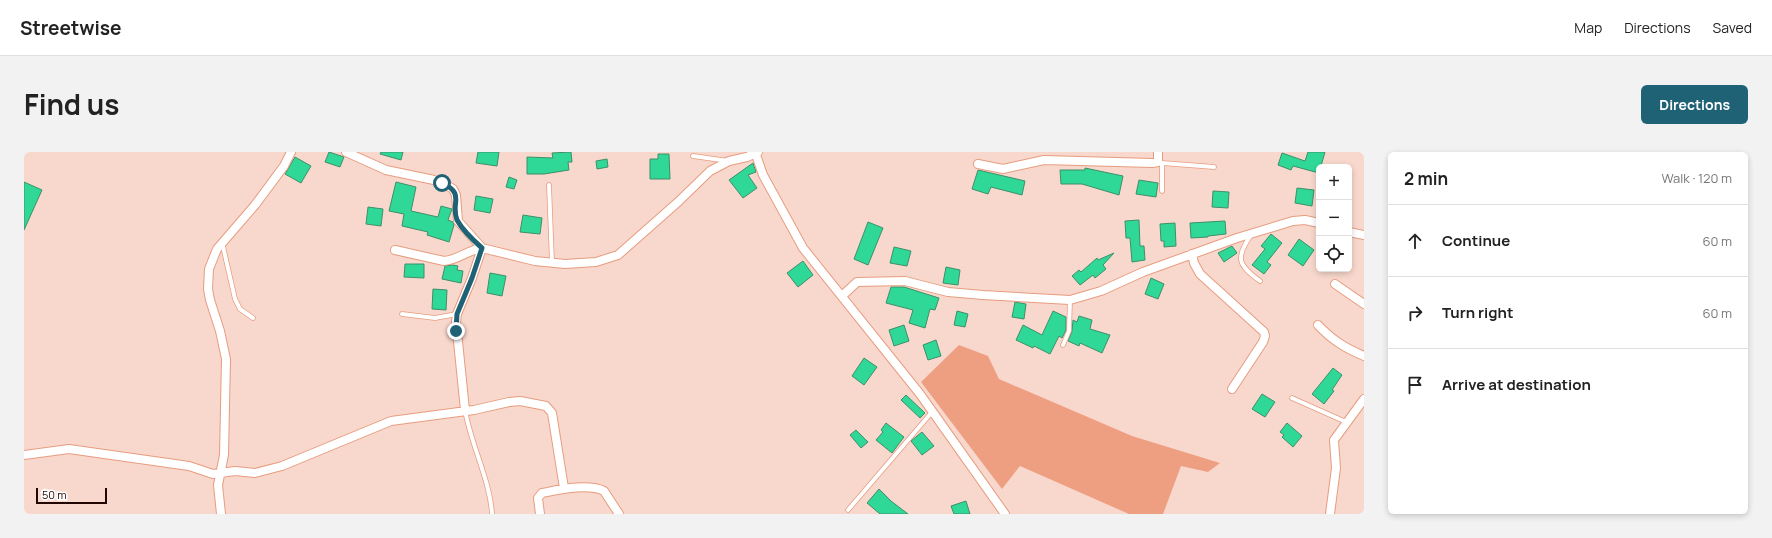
<!DOCTYPE html>
<meta charset="utf-8">
<style>
:root{--surface:#fff;--page:#f2f2f2;--text:#222;--muted:#767676;--line:#e0e0e0;--accent:#1f6175}
body{margin:0;font-family:Manrope,sans-serif;background:var(--page);color:var(--text)}
.controls{position:absolute;right:12px;top:12px;display:grid;overflow:hidden;border-radius:6px;box-shadow:0 2px 6px #0003}
.controls button{width:36px;height:36px;display:grid;place-items:center;padding:0;border:0;border-bottom:1px solid var(--line);background:var(--surface);color:var(--text);font:20px sans-serif}
.scale{position:absolute;left:12px;bottom:10px;width:71px;box-sizing:border-box;padding-left:4px;border:2px solid #210601;border-top:0;font-size:11px;line-height:14px;white-space:nowrap;color:#210601;-webkit-text-stroke:3px #fff;paint-order:stroke}
.stop{position:absolute;width:12px;height:12px;margin:-9px;border:3px solid #1f6175;border-radius:50%;background:#fff}
.stop.end{background:#1f6175;border-color:#fff;box-shadow:0 1px 4px #0008}
.list{margin:0;padding:0;list-style:none}
h2{display:flex;justify-content:space-between;align-items:center;height:52px;margin:0;padding:0 16px;font-size:17px}
h2 small{font-size:13px;font-weight:400;color:var(--muted)}
.list li{display:grid;grid-template-columns:26px 1fr auto;gap:12px;align-items:center;box-sizing:border-box;height:72px;padding:0 16px;border-top:1px solid var(--line)}
.list b{display:block;font-size:15px;white-space:nowrap}
.list em{font-size:13px;font-style:normal;color:var(--muted)}
.icon{flex:none;width:22px;height:22px;fill:none;stroke:currentColor;stroke-width:2;stroke-linecap:round;stroke-linejoin:round}
.map{position:relative;flex:none;width:1340px;height:362px;overflow:hidden;border-radius:6px}
header{display:flex;align-items:center;gap:24px;box-sizing:border-box;height:56px;padding:0 20px;background:var(--surface);border-bottom:1px solid var(--line)}
header strong{font-size:19px}
nav{display:flex;gap:22px;margin-inline-start:auto;font-size:14px}
.intro{display:flex;align-items:center;justify-content:space-between;box-sizing:border-box;height:96px;padding:0 24px}
h1{margin:0;font-size:28px}
.button{padding:10px 18px;border-radius:6px;background:var(--accent);color:#fff;font-size:14px;font-weight:700}
main{display:flex;gap:24px;padding:0 24px}
aside{flex:1;background:var(--surface);border-radius:6px;box-shadow:0 2px 6px #0003}
.map>svg:first-child{display:block}
</style>
<header>
<strong>Streetwise</strong>
<nav><a>Map</a><a>Directions</a><a>Saved</a></nav>
</header>
<div class="intro"><h1>Find us</h1><a class="button">Directions</a></div>
<main>
<div class="map">
<svg width="1340" height="362" viewBox="0 0 1340 362">
<rect width="100%" height="100%" fill="#f8d8cc"/>
<!-- green -->
<path fill="#ef9f81" d="M935 193 964 204 975 227 1108 284 1196 311 1184 320 1157 314 1139 362H1105L996 314 978 337 897 230Z"/>
<!-- building -->
<path fill="#30d897" stroke="#3d8f6a" d="M305 0 320 5 316 15 301 10Z
M357 0H379L377 8 356 2Z
M454 0H475L473 14 452 11Z
M547 0 548 10H544L545 18 520 22H503V5L529 6 528 1Z
M1284 0H1301L1295 21 1269 14 1267 18 1254 13 1258 1 1281 9Z
M634 2H645L646 27H626V7H634Z
M271 5 287 14 277 31 261 22Z
M583 7 584 15 573 17 572 9Z
M729 11 732 20 724 23 733 36 719 46 705 28Z
M1061 16 1099 24 1095 43 1058 32H1037L1036 18H1061Z
M954 18 1001 29 998 43 967 35 964 42 948 37Z
M485 25 493 28 490 37 482 35Z
M1115 28 1134 31 1132 45 1112 42Z
M0 30 18 38 0 78Z
M372 30 392 35 387 59 414 65 417 54 428 57 424 68 429 70 430 73 425 90 403 83 404 80 378 74 380 62 365 59Z
M1273 36 1290 38 1288 54 1271 51Z
M1189 39 1205 40 1204 56 1188 55Z
M452 44 469 47 466 61 450 58Z
M344 55 359 57 357 74 342 72Z
M499 63 518 66 516 82 496 80Z
M1115 68 1116 94H1120L1121 108 1108 110 1106 86H1102L1101 69Z
M1201 69 1202 82 1184 84V85L1167 86 1166 71Z
M844 70 859 76 844 113 830 107Z
M1151 71 1152 94 1140 95V89H1137L1136 72Z
M1247 82 1258 91 1243 110 1247 113 1240 122 1228 113 1241 97 1237 94Z
M1275 87 1290 98 1279 114 1264 103Z
M1208 94 1213 101 1200 110 1194 101Z
M870 95 887 99 883 114 866 111Z
M1090 101 1079 113 1082 117 1071 126 1069 123 1056 133 1048 124 1055 118 1057 120 1073 106 1074 108Z
M779 109 789 123 774 135 763 121Z
M381 112H400V126L380 125Z
M429 113 434 114 433 118 439 119 437 131 418 127 421 114Z
M922 115 936 118 934 133 919 131Z
M466 121 482 124 478 144 463 141Z
M1127 126 1140 132 1134 147 1121 142Z
M867 135H880L915 146 911 158 906 157 901 176 885 171 889 158 862 151Z
M409 137 423 138 422 158 408 157Z
M991 150 1002 152 1000 167 988 165Z
M933 159 944 162 941 175 930 173Z
M1029 159 1042 165V178L1038 186 1035 184 1026 202 1010 194 1009 196 992 188 999 173 1018 183Z
M1055 164 1068 168 1066 177 1086 183 1078 201 1056 191 1055 194 1044 189 1048 179 1049 168 1053 170Z
M880 173 885 189 870 194 865 178Z
M912 188 917 204 904 208 899 193Z
M840 206 853 215 840 233 828 224Z
M1309 216 1318 223 1308 238 1310 239 1300 252 1288 242Z
M1238 242 1251 250 1241 265 1228 257Z
M882 243 901 261 896 266 877 248Z
M862 271 880 285 868 301 852 288 859 280 857 278Z
M1263 271 1278 284 1269 295 1258 285 1260 283 1256 280Z
M832 278 844 290 837 296 826 283Z
M898 280 910 294 898 303 887 289Z
M855 337 867 349 884 362H856L843 351Z
M942 349 946 362H930L927 354Z"/>
<g fill="none" stroke-linecap="round" stroke-linejoin="round">
<!-- lane casing -->
<g stroke="#e79c7f" stroke-width="5.5">
<path id="lane" d="M669 4 704 9
M1136 11H1138V39
M1138 11 1190 15
M525 33 528 111
M1227 83C1211 106 1214 113 1236 129
M198 90 211 147 216 157 229 166
M378 162 411 166 433 162
M1039 193 1045 179 1046 148
M1268 246 1322 270
M441 258C447 293 466 328 468 362
M824 358 908 260"/>
</g>
<!-- street casing -->
<g stroke="#e79c7f" stroke-width="10">
<path id="street" d="M322 0 362 18 410 28 424 34 429 37 432 43 434 69 458 96 511 109 541 112 572 110 594 103 654 50 686 19 705 9 723 5 734 0
M731 0 739 23 779 96 896 242 981 362
M954 12 979 17 1020 8 1128 11 1134 10V0
M1325 80 1340 83
M371 98 420 109C434 108 444 98 458 96L448 126 433 162 432 170 441 258
M1168 102 1170 111 1176 122 1240 180 1241 184 1239 190 1208 237
M1311 132 1340 152
M818 144 833 130 881 129 924 140 959 143 1046 148 1077 139 1119 120 1213 86 1269 69 1281 68 1295 71
M1294 173C1308 188 1321 196 1340 204
M0 303 45 297 165 314 189 322 211 319 231 321 258 314 367 269 450 258 485 250 496 249 522 254 528 261 540 336
M197 362 194 333 200 303 202 207 196 179 186 148 184 137 185 117 193 97 231 53 260 14 267 0
M516 362 514 346 518 341C534 338 564 331 580 339L595 362
M1306 362 1312 316 1310 288 1340 247"/>
</g>
<!-- lane -->
<use href="#lane" stroke="#fff" stroke-width="4"/>
<!-- street -->
<use href="#street" stroke="#fff" stroke-width="8"/>
</g>
<g fill="none" stroke-linecap="round" stroke-linejoin="round">
<!-- route -->
<path stroke="#1f6175" stroke-width="5" d="M418 31C442 42 426 51 433 68 438 77 450 89 458 96L448 126 433 162 432 179"/>
</g>
</svg>
<div class="controls">
<button>+</button>
<button>−</button>
<button><svg class="icon" aria-label="locate" viewBox="0 0 24 24"><circle cx="12" cy="12" r="6"/><path d="M12 2v4M12 18v4M2 12h4M18 12h4"/></svg></button>
</div>
<div class="scale">50 m</div>
<div class="stop" style="left:418px;top:31px"></div>
<div class="stop end" style="left:432px;top:179px"></div>
</div>
<aside>
<h2>2 min<small>Walk · 120 m</small></h2>
<ul class="list">
<li><svg class="icon" aria-label="ahead" viewBox="0 0 24 24"><path d="M12 20V5M6 11l6-6 6 6"/></svg><div><b>Continue</b></div><em>60 m</em></li>
<li><svg class="icon" aria-label="right" viewBox="0 0 24 24"><path d="M7 20v-9h11M14 6l5 5-5 5"/></svg><div><b>Turn right</b></div><em>60 m</em></li>
<li><svg class="icon" aria-label="arrive" viewBox="0 0 24 24"><path d="M6 21V4h12l-3 4 3 4H6"/></svg><div><b>Arrive at destination</b></div></li>
</ul>
</aside>
</main>
